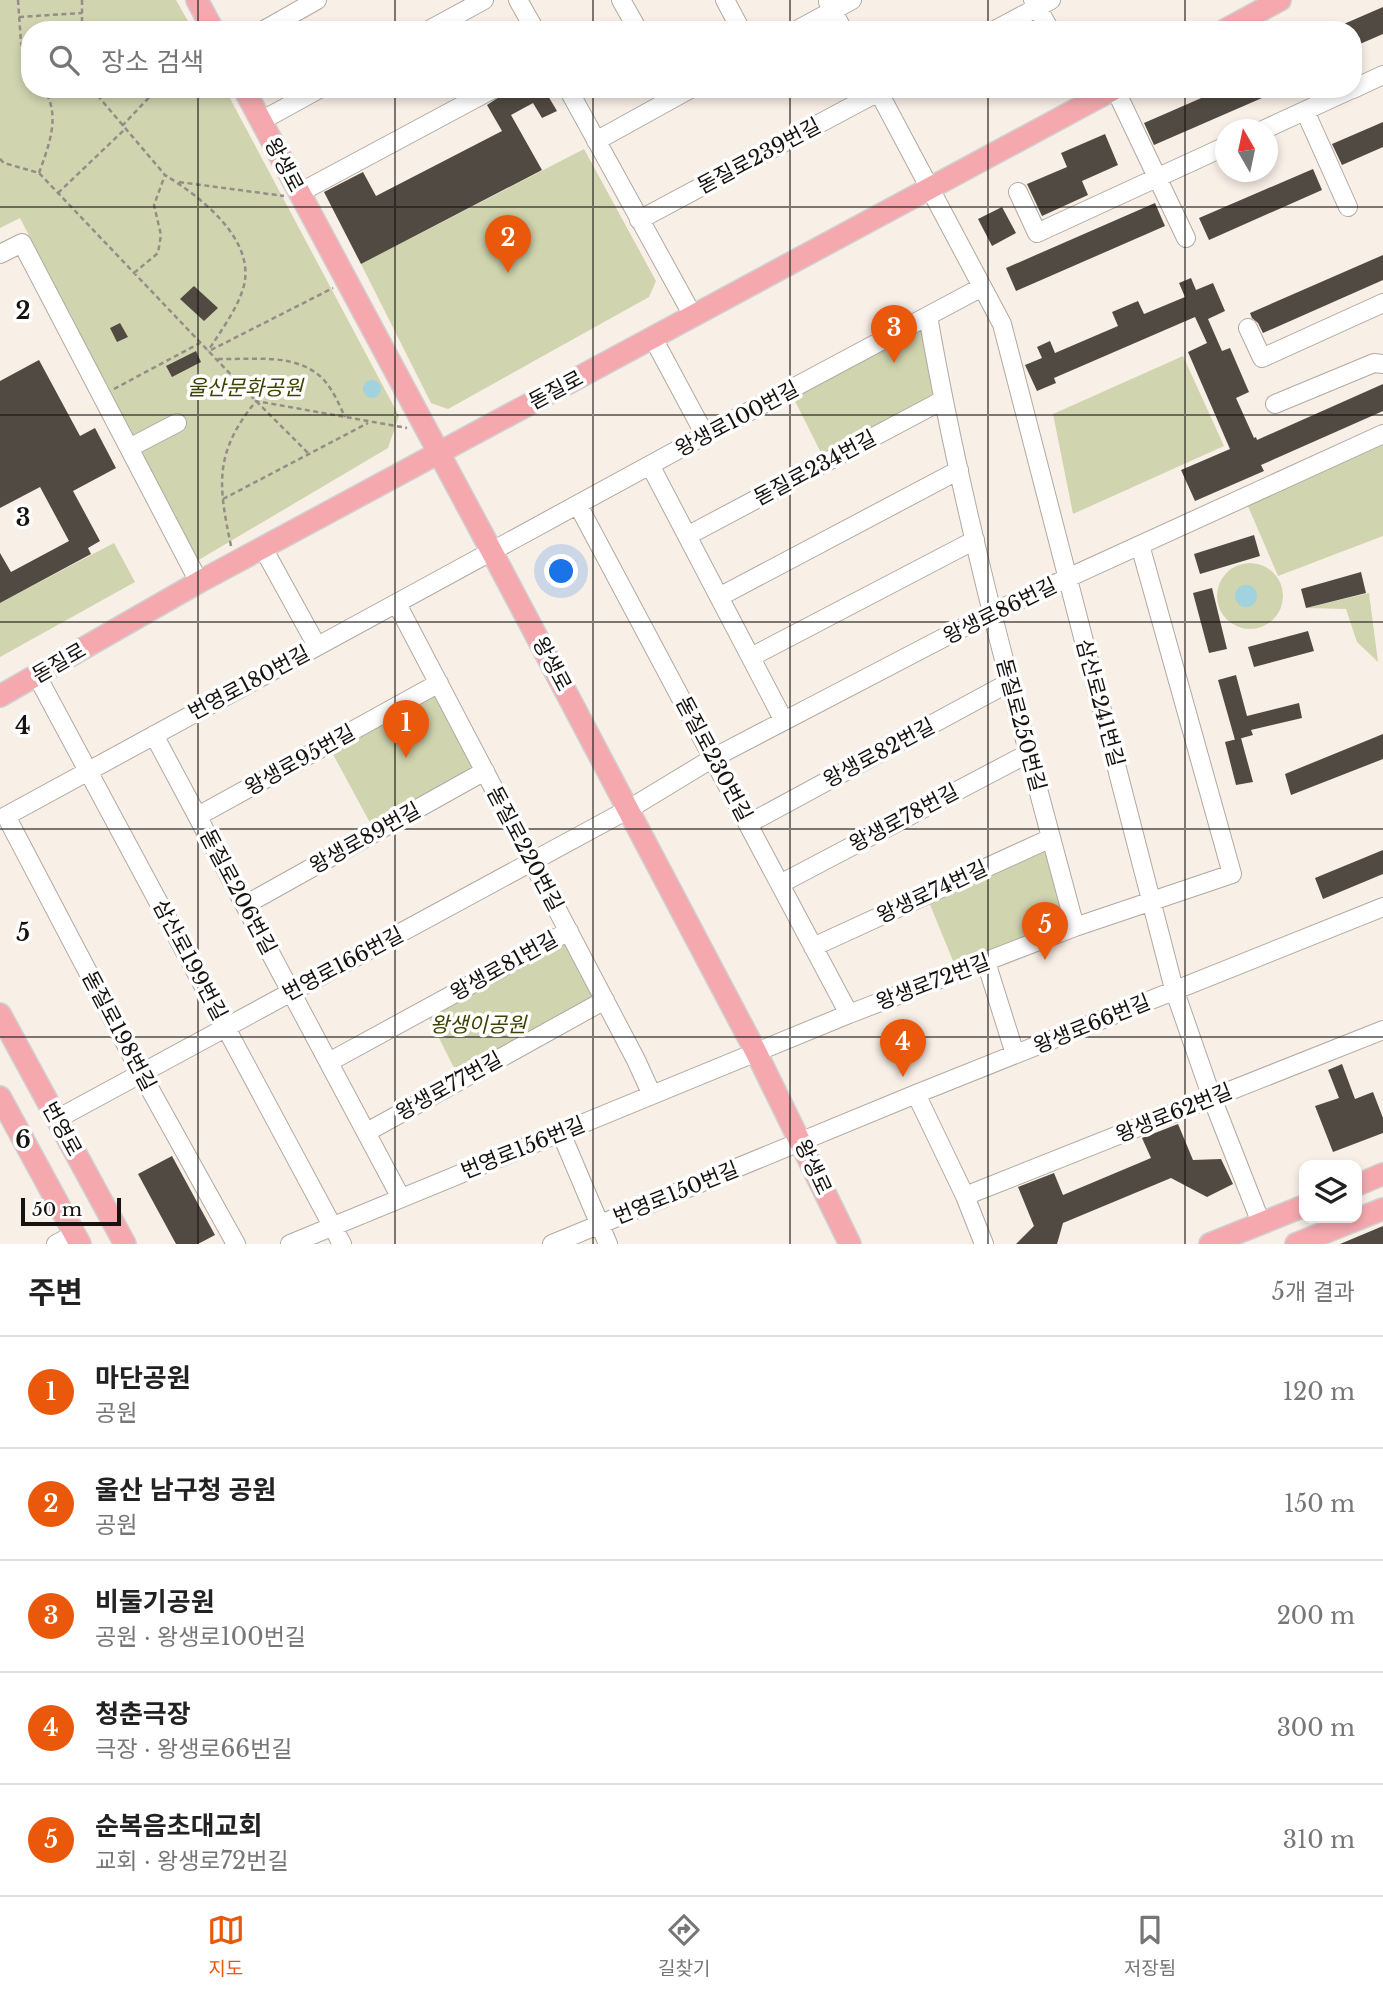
<!DOCTYPE html>
<html lang="ko">
<meta charset="utf-8">
<style>
:root{--surface:#fff;--page:#f6f6f6;--text:#222;--muted:#767676;--line:#e0e0e0;--accent:#ea580c}
body{margin:0;font-family:"Libre Baskerville","Noto Sans KR",serif;background:var(--page);color:var(--text)}
.controls{position:absolute;right:21px;bottom:21px;display:grid;overflow:hidden;border-radius:14px;box-shadow:0 4px 10px #0003}
.controls button{width:63px;height:63px;display:grid;place-items:center;padding:0;border:0;border-bottom:2px solid var(--line);background:var(--surface);color:var(--text);font:35px sans-serif}
.compass{position:absolute;left:1215px;top:119px;width:63px;height:63px;border-radius:50%;background:var(--surface);box-shadow:0 4px 10px #0003;rotate:351deg}
.scale{position:absolute;left:21px;bottom:18px;width:100px;box-sizing:border-box;padding-left:7px;border:4px solid #161210;border-top:0;font-size:19px;line-height:24px;white-space:nowrap;color:#161210;-webkit-text-stroke:5px #fff;paint-order:stroke}
.you{position:absolute;left:562px;top:572px;width:24px;height:24px;margin:-18px;border:5px solid #fff;border-radius:50%;background:#1a73e8;box-shadow:0 0 0 10px #1a73e833}
.badge{display:grid;place-items:center;width:46px;height:46px;border-radius:50%;background:var(--accent);color:#fff;font-size:23px;font-weight:700}
.pin{position:absolute;translate:-50% -58px;filter:drop-shadow(0 2px 4px #0008)}
.pin::after{content:'';position:absolute;top:37px;width:24px;height:21px;background:inherit;clip-path:polygon(0 0,100% 0,50% 100%)}
.list{margin:0;padding:0;list-style:none}
h2{display:flex;justify-content:space-between;align-items:center;height:91px;margin:0;padding:0 28px;font-size:30px}
h2 small{font-size:23px;font-weight:400;color:var(--muted)}
.list li{display:grid;grid-template-columns:46px 1fr auto;gap:21px;align-items:center;box-sizing:border-box;height:112px;padding:0 28px;border-top:2px solid var(--line)}
.list b{display:block;font-size:26px;white-space:nowrap}
.list p{margin:0;font-size:23px;white-space:nowrap;color:var(--muted)}
.list em{font-size:23px;font-style:normal;color:var(--muted)}
.icon{flex:none;width:38px;height:38px;fill:none;stroke:currentColor;stroke-width:2;stroke-linecap:round;stroke-linejoin:round}
.map{position:relative;flex:none;width:1383px;height:1244px;overflow:hidden}
.search{position:absolute;background:var(--surface);box-shadow:0 4px 10px #0003;left:21px;right:21px;top:21px;height:77px;display:flex;align-items:center;gap:18px;box-sizing:border-box;padding:0 24px;border-radius:28px;color:var(--muted);font-size:26px}
.sheet{height:651px;background:var(--surface)}
nav{display:flex;justify-content:space-around;align-items:center;box-sizing:border-box;height:98px;border-top:2px solid var(--line);background:var(--surface);font-size:19px;color:var(--muted)}
nav a{display:grid;justify-items:center;gap:4px}
nav .on{color:var(--accent)}
.map>svg:first-child{display:block}
</style>
<div class="map">
<svg width="1383" height="1244" viewBox="0 0 1383 1244">
<rect width="100%" height="100%" fill="#f8efe7"/>
<!-- green -->
<path fill="#d0d5af" d="M0 0H176L193 30H30V89H225L399 416 388 448 197 561 20 218 0 228Z
M584 149 656 281 649 297 448 409 431 403 361 264Z
M923 330 933 396 821 453 793 397Z
M1183 356 1224 446 1073 514 1053 414Z
M1383 445V536L1278 576 1247 504Z
M114 543 135 582 0 657V603Z
M1217 596a33 33 0 1 1 66 0a33 33 0 1 1-66 0Z
M1369 593 1378 662 1357 642 1346 609 1306 608Z
M439 683 485 771 375 832 328 745Z
M1051 838 1075 927 958 973 926 895Z
M569 931 605 1000 460 1080 425 1010Z"/>
<!-- water -->
<path fill="#a1d2df" d="M363 389a9 9 0 1 1 18 0a9 9 0 1 1-18 0Z
M1235 596a11 11 0 1 1 22 0a11 11 0 1 1-22 0Z"/>
<!-- building -->
<path fill="#514a43" d="M1383 7V34L1353 47V30H1330Z
M511 89H544L557 111 542 118 533 103 511 115 542 170 361 264 324 192 363 172 376 196 502 131 487 105Z
M1222 89H1259L1262 98 1154 145 1144 123Z
M1383 122V147L1342 165 1332 144Z
M1105 134 1118 165 1082 181 1088 195 1042 216 1027 184 1067 167 1061 153Z
M1313 169 1322 190 1209 240 1199 218Z
M1155 203 1165 226 1016 291 1006 268Z
M1002 207 1016 233 992 246 978 219Z
M1383 255V280L1263 333 1258 323 1252 318 1250 313Z
M1191 278 1196 290 1213 283 1225 311 1208 319 1222 351 1230 348 1249 392 1236 398 1254 438 1256 437 1257 440 1383 384V411L1261 465 1264 471 1195 501 1181 470 1230 449 1188 352 1207 343 1195 317 1054 378 1056 383 1037 391 1025 365 1042 358 1037 347 1050 341 1055 353 1118 326 1112 312 1138 301 1144 314 1185 297 1179 283Z
M194 286 218 308 204 321 180 299Z
M120 323 128 337 117 342 110 328Z
M196 351 201 362 172 377 166 366Z
M39 360 80 436 95 428 116 468 73 491 100 541 88 548 91 554 0 603V553L11 572 69 541 40 487 0 508V381Z
M1254 535 1260 556 1200 574 1194 554Z
M1361 572 1366 593 1306 608 1301 589Z
M1212 588 1227 649 1209 653 1193 593Z
M1308 631 1314 651 1254 667 1248 647Z
M1236 675 1247 716 1299 703 1302 718 1251 730 1253 735 1235 740 1218 680Z
M1383 734V759L1291 795 1285 774Z
M1241 738 1253 782 1236 785 1225 742Z
M1383 850V874L1323 899 1315 878Z
M1342 1064 1355 1099 1373 1092 1383 1118V1133L1333 1152 1315 1106 1339 1098 1328 1070Z
M1178 1124 1193 1160 1221 1159 1233 1184 1207 1197 1171 1178 1063 1223 1057 1244H1016L1034 1226 1018 1187 1054 1173 1063 1195 1151 1158 1142 1138Z
M172 1156 215 1235 198 1244H176L138 1174Z
M1383 1226V1244H1340Z"/>
<g fill="none" stroke-linecap="round" stroke-linejoin="round">
<!-- minor casing -->
<g stroke="#b1a9a1" stroke-width="20">
<path id="minor" d="M518 0 535 30
M621 0 638 30
M725 0 741 30
M1033 0 1050 30
M828 2 843 30
M264 30 317 0
M429 30 484 0
M797 30 852 0
M995 30 1051 0
M568 89 693 316
M877 89 1002 324 1174 989 1212 1098 1261 1223
M1115 89 1186 238
M1353 89 1383 75
M1305 111 1348 207
M261 121 319 89
M1263 130 1352 89
M596 141 690 89
M1018 192 1037 233 1226 146
M299 193 493 89
M639 220 884 89
M0 254 22 243 199 582
M928 316C964 523 1021 725 1075 927
M1248 328 1262 358 1383 303
M653 338 705 435
M1275 404 1374 363 1383 364
M129 448 177 423
M650 465 784 721
M578 505 849 1014
M687 536 943 400
M263 548 317 646
M719 597 959 470
M397 604 636 1060 652 1095
M751 657 975 540
M37 676 342 1244
M154 735 401 1198
M198 816 439 683
M748 824 1010 682
M780 884 1029 753
M245 905 485 771
M813 947 1051 838
M986 962 1015 1054
M329 1062 569 931
M916 1094 965 1196 984 1244
M57 1119 629 809 713 758 991 613 1383 434
M367 1132 605 1000
M561 1133 608 1244
M965 1196 1383 1030
M56 1244 75 1234
M236 1244 141 1073 6 816 705 435 982 287
M290 1244 849 1014 1075 927 1232 874 1140 545
M552 1244 916 1094 1383 907"/>
</g>
<!-- major casing -->
<g stroke="#d0d0cf" stroke-width="24">
<path id="major" d="M197 0 213 30
M1225 30 1280 0
M244 89 492 552 756 1052 850 1244
M0 696 199 582 1114 89
M0 1014 125 1244
M0 1097 80 1244
M1357 1185 1383 1174
M1210 1244 1304 1206
M1296 1244 1383 1209"/>
</g>
<!-- path -->
<path stroke="#948d88" stroke-width="2.5" stroke-dasharray="5 3.5" stroke-linecap="butt" d="M18 0 21 43 30 67
M82 0V30
M19 17 82 13
M92 89 165 175C201 197 258 241 243 289 236 311 220 332 208 351
M122 126 157 89
M0 159 4 163 39 173 256 401 309 454
M39 173C49 145 61 116 44 89
M179 182 284 196
M58 193 124 130
M134 273 158 253 161 235 154 205 165 175
M211 350 333 288
M218 359C253 360 296 352 323 379 333 390 339 404 345 417
M114 389 200 343
M223 499 368 423
M231 546C218 484 214 453 256 401L407 428"/>
<!-- minor -->
<use href="#minor" stroke="#fff" stroke-width="18"/>
<!-- major -->
<use href="#major" stroke="#f5a9af" stroke-width="21"/>
</g>
<!-- grid -->
<path fill="none" stroke="#161210" stroke-width="2" stroke-opacity="0.55" d="M198 0V30M395 0V30M593 0V30M790 0V30M988 0V30M1185 0V30M198 89V1244M395 89V1244M593 89V1244M790 89V1244M988 89V1244M1185 89V1244M0 207H1383M0 415H1383M0 622H1383M0 829H1383M0 1037H1383"/>
<g text-anchor="middle" stroke-width="7" stroke-linejoin="round" paint-order="stroke">
<!-- street labels -->
<g font-size="21" fill="#161210" stroke="#fff">
<text transform="translate(759 156) rotate(-28)" y="7">돋질로239번길</text>
<text transform="translate(284 165) rotate(62)" y="7">왕생로</text>
<text transform="translate(556 390) rotate(-28)" y="7">돋질로</text>
<text transform="translate(737 419) rotate(-28)" y="7">왕생로100번길</text>
<text transform="translate(815 468) rotate(-28)" y="7">돋질로234번길</text>
<text transform="translate(1000 611) rotate(-26)" y="7">왕생로86번길</text>
<text transform="translate(59 663) rotate(-30)" y="7">돋질로</text>
<text transform="translate(552 664) rotate(62)" y="7">왕생로</text>
<text transform="translate(249 683) rotate(-28)" y="7">번영로180번길</text>
<text transform="translate(1100 703) rotate(75)" y="7">삼산로241번길</text>
<text transform="translate(1021 725) rotate(75)" y="7">돋질로250번길</text>
<text transform="translate(879 753) rotate(-28)" y="7">왕생로82번길</text>
<text transform="translate(714 759) rotate(62)" y="7">돋질로230번길</text>
<text transform="translate(300 760) rotate(-29)" y="7">왕생로95번길</text>
<text transform="translate(904 818) rotate(-28)" y="7">왕생로78번길</text>
<text transform="translate(365 838) rotate(-29)" y="7">왕생로89번길</text>
<text transform="translate(525 849) rotate(62)" y="7">돋질로220번길</text>
<text transform="translate(238 892) rotate(62)" y="7">돋질로206번길</text>
<text transform="translate(932 892) rotate(-25)" y="7">왕생로74번길</text>
<text transform="translate(190 960) rotate(62)" y="7">삼산로199번길</text>
<text transform="translate(343 964) rotate(-28)" y="7">번영로166번길</text>
<text transform="translate(504 966) rotate(-29)" y="7">왕생로81번길</text>
<text transform="translate(933 982) rotate(-21)" y="7">왕생로72번길</text>
<text transform="translate(1092 1024) rotate(-22)" y="7">왕생로66번길</text>
<text transform="translate(119 1031) rotate(62)" y="7">돋질로198번길</text>
<text transform="translate(449 1086) rotate(-29)" y="7">왕생로77번길</text>
<text transform="translate(1174 1113) rotate(-22)" y="7">왕생로62번길</text>
<text transform="translate(62 1129) rotate(61)" y="7">번영로</text>
<text transform="translate(523 1148) rotate(-22)" y="7">번영로156번길</text>
<text transform="translate(813 1167) rotate(65)" y="7">왕생로</text>
<text transform="translate(676 1193) rotate(-22)" y="7">번영로150번길</text>
</g>
<!-- park labels -->
<g font-size="21" font-style="italic" fill="#3f4300" stroke="#fff">
<text x="245" y="395">울산문화공원</text>
<text x="478" y="1032">왕생이공원</text>
</g>
</g>
<g font-size="23" text-anchor="middle" font-weight="bold" fill="#161210" stroke="#fff" stroke-width="7" stroke-linejoin="round" paint-order="stroke">
<text x="23" y="319">2</text>
<text x="23" y="526">3</text>
<text x="23" y="734">4</text>
<text x="23" y="941">5</text>
<text x="23" y="1148">6</text>
</g>
</svg>
<div class="controls">
<button><svg class="icon" aria-label="layers" viewBox="0 0 24 24"><path d="M12 4l9 5-9 5-9-5zM3 14l9 5 9-5"/></svg></button>
</div>
<svg class="compass" viewBox="-18 -18 36 36"><path d="M0-13l5 13h-10z" fill="#e53935"/><path d="M0 13l5-13h-10z" fill="#767676"/></svg>
<div class="scale">50 m</div>
<div class="you"></div>
<div class="pin badge" style="left:406px;top:758px">1</div>
<div class="pin badge" style="left:508px;top:273px">2</div>
<div class="pin badge" style="left:894px;top:363px">3</div>
<div class="pin badge" style="left:903px;top:1077px">4</div>
<div class="pin badge" style="left:1045px;top:960px">5</div>
<div class="search"><svg class="icon" aria-label="search" viewBox="0 0 24 24"><circle cx="10" cy="10" r="6"/><path d="M15 15l6 6"/></svg>장소 검색</div>
</div>
<section class="sheet">
<h2>주변<small>5개 결과</small></h2>
<ul class="list">
<li><span class="badge">1</span><div><b>마단공원</b><p>공원</p></div><em>120 m</em></li>
<li><span class="badge">2</span><div><b>울산 남구청 공원</b><p>공원</p></div><em>150 m</em></li>
<li><span class="badge">3</span><div><b>비둘기공원</b><p>공원 · 왕생로100번길</p></div><em>200 m</em></li>
<li><span class="badge">4</span><div><b>청춘극장</b><p>극장 · 왕생로66번길</p></div><em>300 m</em></li>
<li><span class="badge">5</span><div><b>순복음초대교회</b><p>교회 · 왕생로72번길</p></div><em>310 m</em></li>
</ul>
</section>
<nav>
<a class="on"><svg class="icon" aria-label="map" viewBox="0 0 24 24"><path d="M3 6l6-2 6 2 6-2v14l-6 2-6-2-6 2zM9 4v14M15 6v14"/></svg>지도</a>
<a><svg class="icon" aria-label="directions" viewBox="0 0 24 24"><path d="M12 3l9 9-9 9-9-9zM9 14v-3h6M13 9l2 2-2 2"/></svg>길찾기</a>
<a><svg class="icon" aria-label="saved" viewBox="0 0 24 24"><path d="M7 4h10v16l-5-4-5 4z"/></svg>저장됨</a>
</nav>
